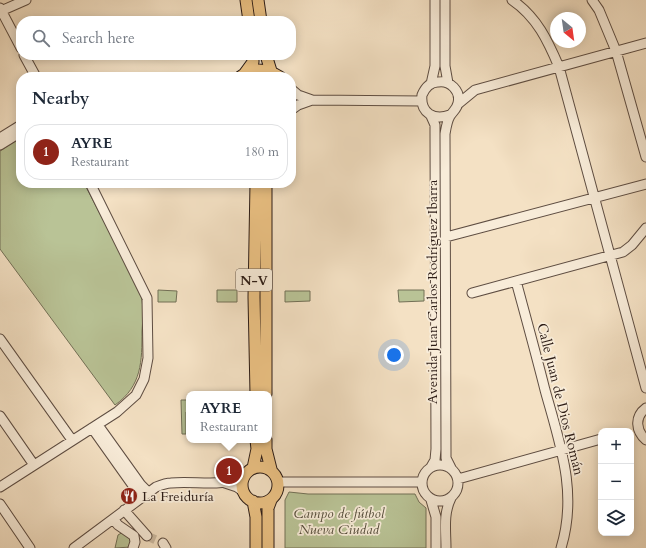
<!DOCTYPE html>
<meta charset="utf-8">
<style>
:root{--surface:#fff;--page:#f6f6f7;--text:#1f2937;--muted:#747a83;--line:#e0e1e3;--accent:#8f2418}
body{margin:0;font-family:Cardo,serif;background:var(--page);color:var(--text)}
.controls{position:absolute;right:12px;bottom:12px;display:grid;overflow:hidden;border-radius:8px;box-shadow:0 2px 10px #0003}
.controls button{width:36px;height:36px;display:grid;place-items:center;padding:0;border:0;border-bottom:1px solid var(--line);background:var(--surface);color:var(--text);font:20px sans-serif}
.compass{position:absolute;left:550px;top:12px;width:36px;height:36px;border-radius:50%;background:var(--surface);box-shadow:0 2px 10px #0003;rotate:151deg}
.you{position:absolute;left:394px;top:355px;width:14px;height:14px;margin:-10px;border:3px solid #fff;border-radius:50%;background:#1a73e8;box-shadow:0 0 0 6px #1a73e833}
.badge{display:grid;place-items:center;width:26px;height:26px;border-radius:50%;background:var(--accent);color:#fff;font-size:13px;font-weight:700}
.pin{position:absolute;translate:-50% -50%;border:2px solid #fff;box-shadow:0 1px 4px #0006}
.popup{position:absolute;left:186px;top:391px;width:86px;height:52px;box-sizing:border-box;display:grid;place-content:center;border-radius:8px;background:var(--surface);filter:drop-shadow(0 1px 3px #0005);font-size:13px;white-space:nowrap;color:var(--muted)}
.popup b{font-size:15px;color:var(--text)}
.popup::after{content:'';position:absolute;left:50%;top:100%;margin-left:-8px;border:8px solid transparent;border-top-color:var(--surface)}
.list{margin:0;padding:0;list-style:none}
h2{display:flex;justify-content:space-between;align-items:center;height:52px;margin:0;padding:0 16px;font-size:17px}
h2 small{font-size:13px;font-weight:400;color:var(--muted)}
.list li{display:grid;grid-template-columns:26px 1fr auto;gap:12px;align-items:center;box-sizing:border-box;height:56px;margin:0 8px 8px;padding:0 8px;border:1px solid var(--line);border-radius:16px}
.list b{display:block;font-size:15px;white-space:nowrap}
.list p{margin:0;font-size:13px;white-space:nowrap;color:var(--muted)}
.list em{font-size:13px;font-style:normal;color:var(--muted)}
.icon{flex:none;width:22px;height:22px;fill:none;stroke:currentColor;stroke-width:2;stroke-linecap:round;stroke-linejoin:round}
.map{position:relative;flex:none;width:646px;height:548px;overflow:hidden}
.search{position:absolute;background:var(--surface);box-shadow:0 2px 10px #0003;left:16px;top:16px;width:280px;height:44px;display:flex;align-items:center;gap:10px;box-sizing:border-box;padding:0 14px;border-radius:16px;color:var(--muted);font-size:15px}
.panel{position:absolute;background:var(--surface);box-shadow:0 2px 10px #0003;left:16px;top:72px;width:280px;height:116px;border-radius:16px}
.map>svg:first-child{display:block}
</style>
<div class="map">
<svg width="646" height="548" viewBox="0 0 646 548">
<rect width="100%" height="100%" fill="#f4e1c4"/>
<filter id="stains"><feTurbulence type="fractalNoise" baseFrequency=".005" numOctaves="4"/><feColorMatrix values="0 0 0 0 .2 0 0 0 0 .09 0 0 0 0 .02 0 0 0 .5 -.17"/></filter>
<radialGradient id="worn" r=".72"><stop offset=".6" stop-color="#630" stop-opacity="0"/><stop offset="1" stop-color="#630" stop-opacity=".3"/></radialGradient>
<!-- green -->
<path fill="#b9c396" stroke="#727056" d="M21 137V183H84L140 291C144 304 143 318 142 331 142 361 142 386 115 405L0 249V151Z
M158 290 177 291 176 302H158Z
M217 290H237V302H217Z
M398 290H424V301L399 302Z
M285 291H310V301L285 302Z
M181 400H189V412H186V434H182Z
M289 492 308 494H415L419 502 426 508V548H285V500Z
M123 532 131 536V547L115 548 118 535Z"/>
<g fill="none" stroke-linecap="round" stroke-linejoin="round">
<!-- minor-tunnel -->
<path stroke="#ccbaa1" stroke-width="9" stroke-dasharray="9 4.5" stroke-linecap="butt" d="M147 536 163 543"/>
<!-- minor casing -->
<g stroke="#5e4d42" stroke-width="11">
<path id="minor" d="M445 0V66L448 83
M512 0C537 17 548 41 559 67L646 388
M592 0 599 10 616 51 646 157
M0 8 21 48
M1 11 26 0
M24 55 36 77
M431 84 435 66V0
M291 89 298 95 312 100 422 101
M458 104 475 90 646 43
M291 110 298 105 312 100
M450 115C434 121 420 113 422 95 425 88 430 82 438 82 450 80 461 91 458 103 457 109 453 111 450 116 447 121 446 128 445 134L446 449V458L451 468
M0 138 21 125
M0 145 21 132
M446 237 646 184
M516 281C526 318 536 354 545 390 560 444 578 493 561 548
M472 293 623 252 632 245 646 228
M0 339 72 440
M646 408C634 417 636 431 646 440
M0 416 34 465
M98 425 141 485 148 492
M92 428 141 497
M422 483a18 18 0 1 1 36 0a18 18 0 1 1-36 0Z
M431 467 435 460 436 449 435 134V125L431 116
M458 479 601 439
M279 482H421
M225 483 237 487 244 492
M0 487 117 412 136 395 144 379 148 358 147 298 90 183
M431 500 436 517V548
M0 504 30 548
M124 510 147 536
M113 519 118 525 134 536 135 542 133 548
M163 543 166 548
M74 548 156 487C161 485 166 483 171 483 196 480 222 489 245 475
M446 548C446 531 443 514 451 498"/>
</g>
<!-- major casing -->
<g stroke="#2c1c16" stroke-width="13">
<path id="major" d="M246 0 249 21
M258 0 261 21
M266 55 271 71
M245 73 253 62V55
M240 77C253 67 267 69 280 77
M256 183 254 297 256 394
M266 183V394
M266 440V449L271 469
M242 485a18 18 0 1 1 36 0a18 18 0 1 1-36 0Z
M253 468 257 449 256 440
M253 501 256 517V548
M268 548V508L271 500"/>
</g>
<!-- minor -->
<use href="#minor" stroke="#f8ecd9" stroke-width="9"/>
<!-- major -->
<use href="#major" stroke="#eac082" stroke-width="11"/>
</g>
<!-- icons -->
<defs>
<g id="restaurant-disc" transform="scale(0.9)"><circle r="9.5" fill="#8f2418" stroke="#f8ecd9"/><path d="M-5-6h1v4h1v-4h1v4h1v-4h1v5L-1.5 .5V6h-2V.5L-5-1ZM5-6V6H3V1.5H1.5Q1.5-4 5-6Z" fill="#fff"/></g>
</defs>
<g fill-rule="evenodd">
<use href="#restaurant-disc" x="129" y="496"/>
</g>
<g text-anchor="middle" stroke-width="3.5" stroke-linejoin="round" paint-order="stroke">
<!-- shield labels -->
<rect fill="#f8ecd9" stroke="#695a50" stroke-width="1" x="236" y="269" width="36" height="22" rx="3"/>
<g font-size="13" font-weight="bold" fill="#2c1c16">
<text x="254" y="285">N-V</text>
</g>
<!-- street labels -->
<g font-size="14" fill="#2c1c16" stroke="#f8ecd9">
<text transform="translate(432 292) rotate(-90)" y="5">Avenida Juan Carlos Rodríguez Ibarra</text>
<text transform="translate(561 399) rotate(76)" y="5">Calle Juan de Dios Román</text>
</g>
<!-- poi labels -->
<g font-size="14" fill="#2c1c16" stroke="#f8ecd9" text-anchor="start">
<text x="142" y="501">La Freiduría</text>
</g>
<!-- park labels -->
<g font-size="14" font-style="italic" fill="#564e3c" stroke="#f8ecd9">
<text x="339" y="518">Campo de fútbol<tspan x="339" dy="16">Nueva Ciudad</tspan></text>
</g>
</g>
<rect width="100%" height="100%" filter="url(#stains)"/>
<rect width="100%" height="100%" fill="url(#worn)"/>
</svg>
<div class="controls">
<button>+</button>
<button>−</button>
<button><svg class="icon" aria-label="layers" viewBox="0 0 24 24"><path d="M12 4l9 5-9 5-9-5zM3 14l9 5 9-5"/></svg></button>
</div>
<svg class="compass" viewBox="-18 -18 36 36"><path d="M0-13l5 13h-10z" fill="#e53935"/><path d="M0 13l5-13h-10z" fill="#747a83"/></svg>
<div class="you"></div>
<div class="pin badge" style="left:229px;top:471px">1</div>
<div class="popup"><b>AYRE</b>Restaurant</div>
<div class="search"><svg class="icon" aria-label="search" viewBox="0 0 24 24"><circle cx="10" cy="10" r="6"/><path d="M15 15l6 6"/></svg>Search here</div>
<section class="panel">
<h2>Nearby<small></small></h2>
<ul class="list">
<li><span class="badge">1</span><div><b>AYRE</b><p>Restaurant</p></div><em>180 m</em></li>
</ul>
</section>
</div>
